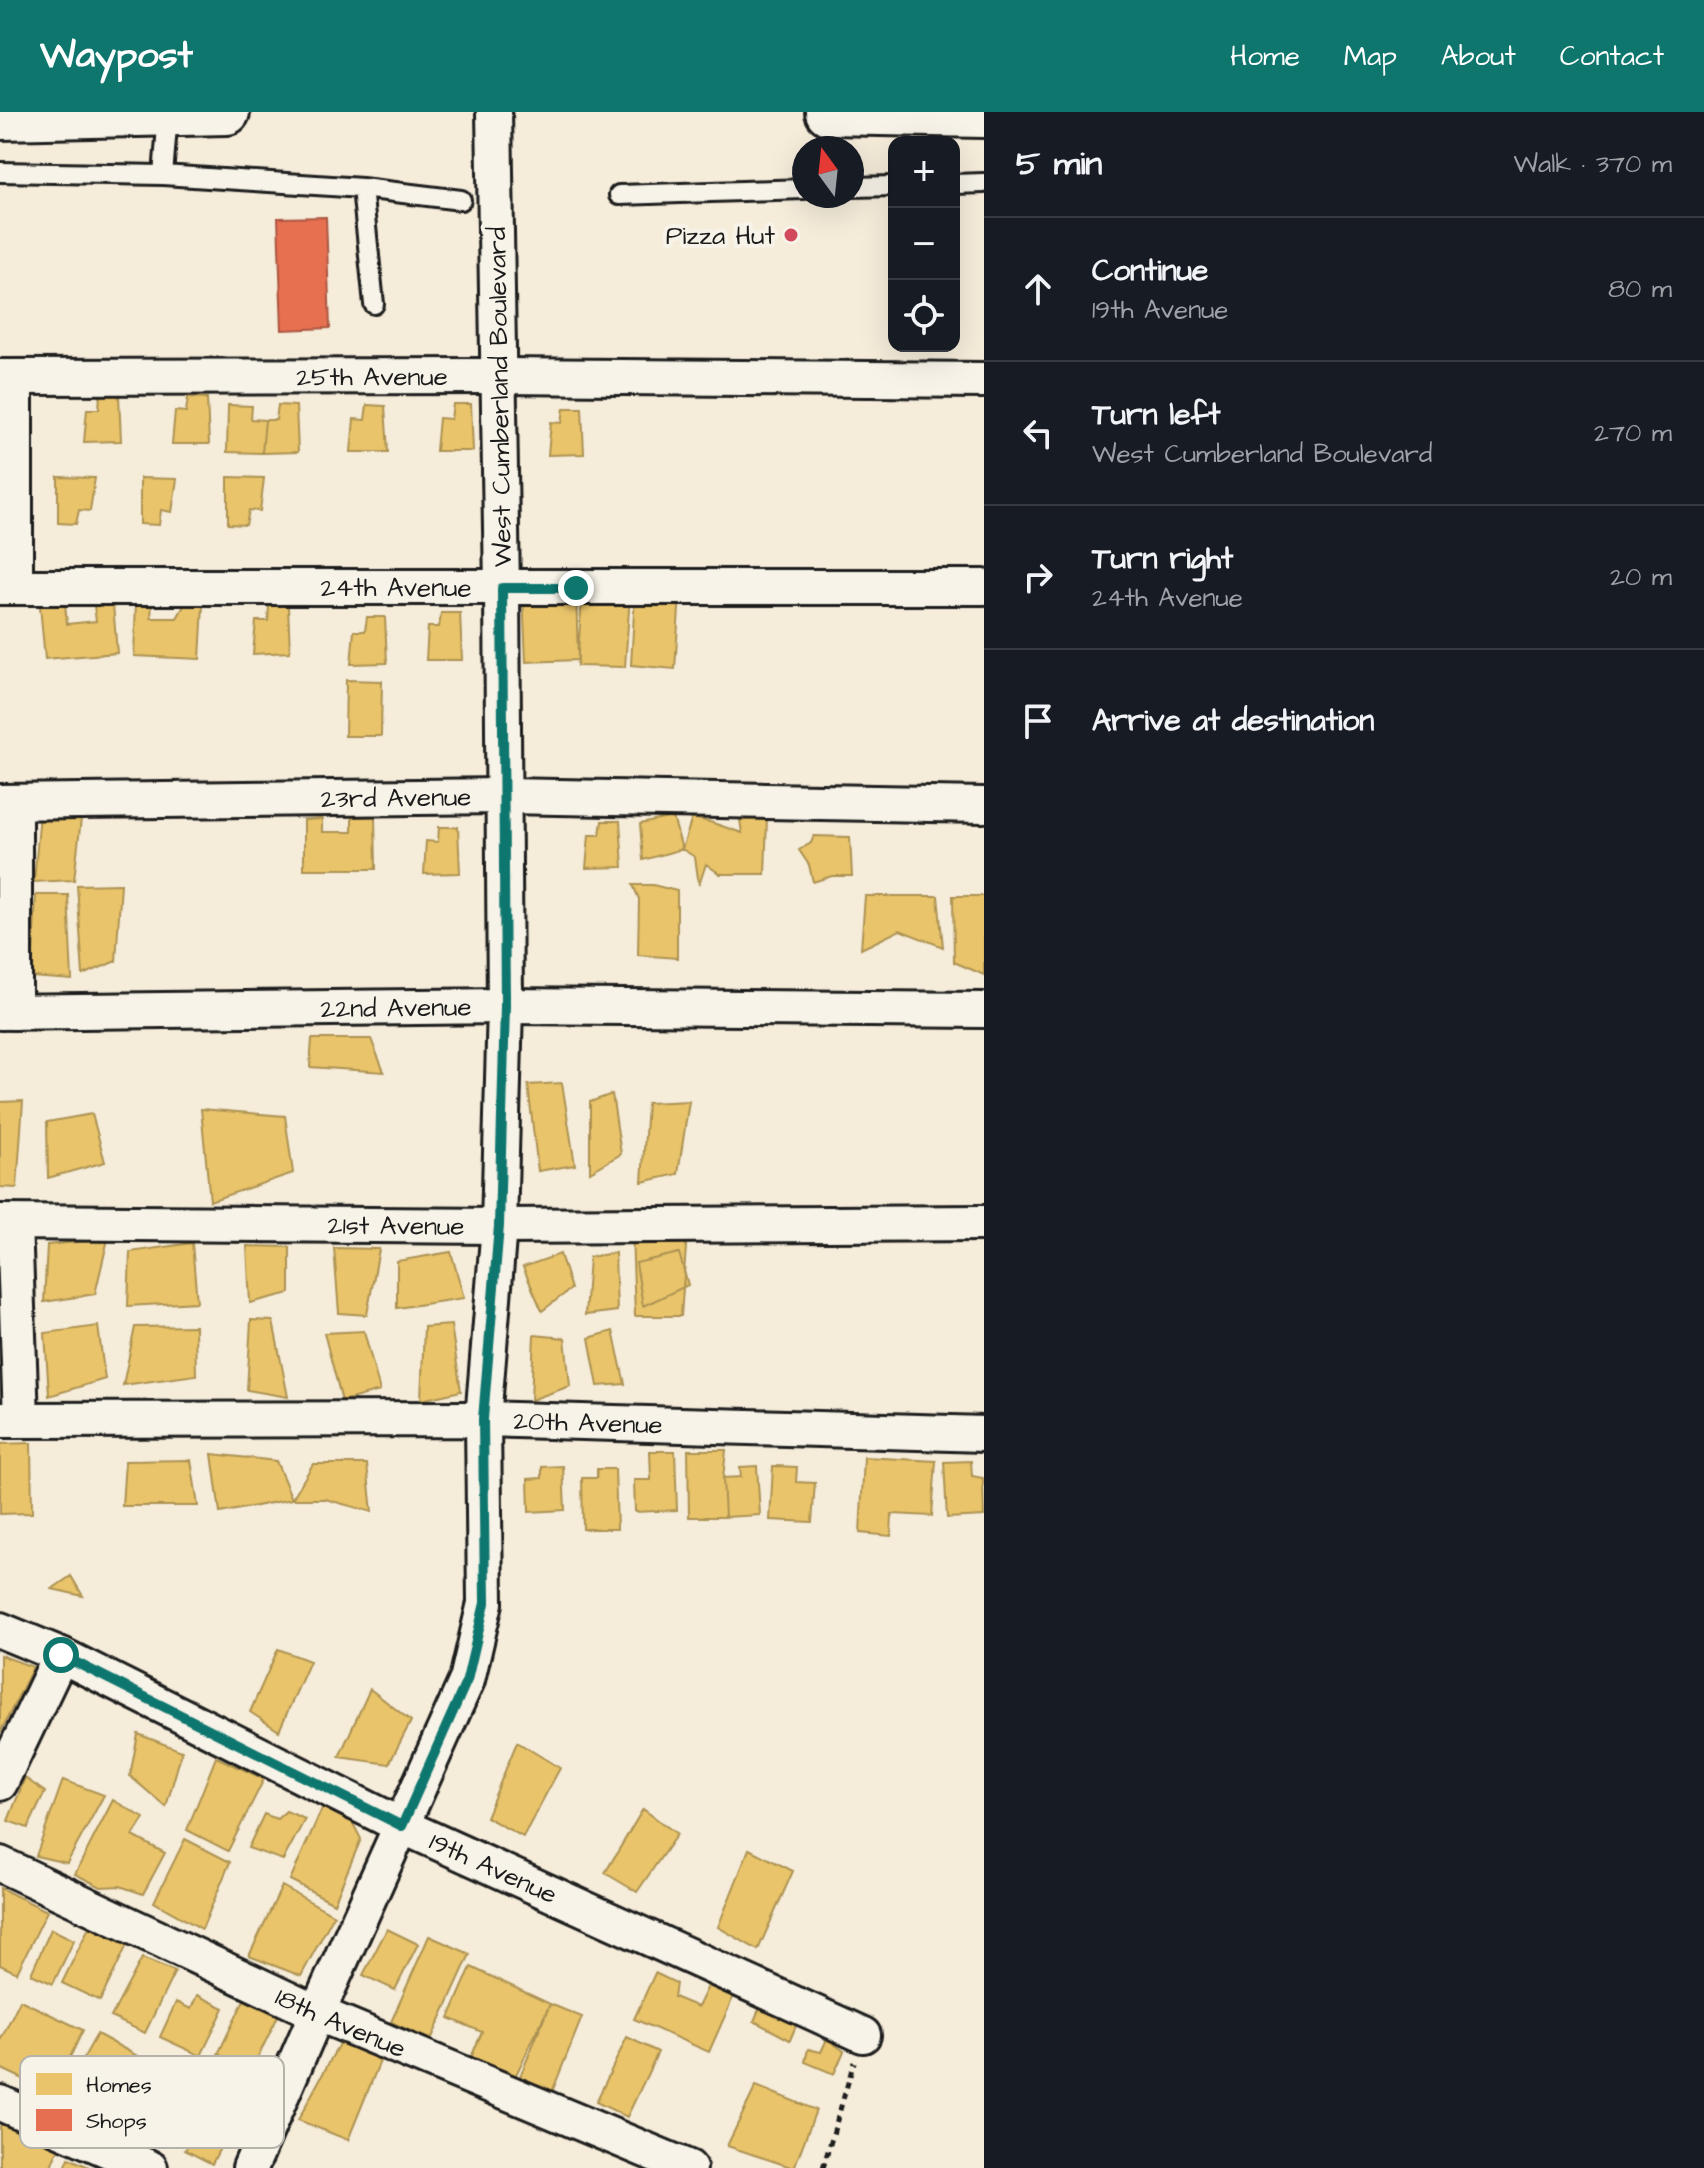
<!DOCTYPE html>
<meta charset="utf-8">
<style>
:root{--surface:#171b24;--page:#20242c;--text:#f1f3f6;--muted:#9ea1a6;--line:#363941;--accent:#0f766e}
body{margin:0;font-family:"Architects Daughter",sans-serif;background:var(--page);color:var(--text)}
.controls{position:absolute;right:24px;top:24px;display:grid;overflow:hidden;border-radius:16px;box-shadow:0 8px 32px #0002}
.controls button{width:72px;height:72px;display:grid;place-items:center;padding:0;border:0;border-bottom:2px solid var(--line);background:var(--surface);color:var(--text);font:40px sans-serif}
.compass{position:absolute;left:792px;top:24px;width:72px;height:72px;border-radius:50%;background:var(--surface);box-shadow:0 8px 32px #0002;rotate:345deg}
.stop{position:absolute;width:24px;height:24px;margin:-18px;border:6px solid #0f766e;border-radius:50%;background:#fff}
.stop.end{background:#0f766e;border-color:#fff;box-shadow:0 2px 8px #0008}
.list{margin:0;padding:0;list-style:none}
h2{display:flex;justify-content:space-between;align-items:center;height:104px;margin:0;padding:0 32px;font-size:34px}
h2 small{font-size:26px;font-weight:400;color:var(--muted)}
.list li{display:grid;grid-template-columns:52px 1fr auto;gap:24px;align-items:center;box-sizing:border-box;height:144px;padding:0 32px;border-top:2px solid var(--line)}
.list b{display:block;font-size:30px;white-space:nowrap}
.list p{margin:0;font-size:26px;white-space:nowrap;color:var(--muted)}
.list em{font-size:26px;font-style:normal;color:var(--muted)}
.icon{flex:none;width:44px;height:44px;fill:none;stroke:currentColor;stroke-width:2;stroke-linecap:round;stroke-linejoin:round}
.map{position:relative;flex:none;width:984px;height:2056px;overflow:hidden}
header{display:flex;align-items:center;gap:48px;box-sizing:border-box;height:112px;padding:0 40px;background:var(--accent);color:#fff}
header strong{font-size:38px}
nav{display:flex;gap:44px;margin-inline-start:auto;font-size:28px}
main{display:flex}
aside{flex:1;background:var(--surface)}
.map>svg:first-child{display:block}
</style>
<header>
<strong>Waypost</strong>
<nav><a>Home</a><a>Map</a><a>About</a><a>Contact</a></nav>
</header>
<main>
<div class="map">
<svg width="984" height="2056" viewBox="0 0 984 2056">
<rect width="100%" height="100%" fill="#f5ecda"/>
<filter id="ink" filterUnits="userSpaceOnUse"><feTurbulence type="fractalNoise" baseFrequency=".0125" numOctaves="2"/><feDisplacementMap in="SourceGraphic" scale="16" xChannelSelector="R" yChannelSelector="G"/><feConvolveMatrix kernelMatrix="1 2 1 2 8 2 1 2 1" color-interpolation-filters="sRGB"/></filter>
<g filter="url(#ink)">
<!-- homes -->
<path fill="#e9c46a" stroke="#ac9253" stroke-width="2" d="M100 282 119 283 121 329 84 330 87 297H99Z
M188 285 207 286 209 332H172L175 299 186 300Z
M453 292H471L473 339H436L439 306 451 307Z
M228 293 252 294 251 307 265 308 262 341 227 340Z
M278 293 296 294 298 340 262 341 265 308H276Z
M367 293 385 294 388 340H351L354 307 365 308Z
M564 296H582L584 342 548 343 551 310 562 311Z
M58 365 95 366 90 399 79 398 76 412 58 411Z
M228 365 264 366 260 399 249 398 246 413 228 412Z
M140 366 177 367 172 400 161 398 159 413 140 412Z
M576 476 578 548 526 550 523 482Z
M680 482 675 557 631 553 635 483Z
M630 483 625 555 577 554 582 486Z
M136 490 152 491 151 506H177L185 492 203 493 200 547 134 544Z
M65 492 67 512 96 509 94 494 113 492 117 541 45 547 40 494Z
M269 494H288L290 540 253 542 256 509H268Z
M441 501H460L462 548H426L428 515H439Z
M367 505H385L387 551 351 552 354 519H365Z
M346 568 382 569 381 624H345Z
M82 698 74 768 34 770 40 701Z
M375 704 376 757H304V708L322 707V720H352V705Z
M673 705 682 737 643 748 640 712Z
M692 706 710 710 742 721 740 708 767 706 765 762H720L706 752 699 773 695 745 682 737Z
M602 709H620L623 755 586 756 589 723H600Z
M439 715H458L460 761 424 762 426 729 438 730Z
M814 724 850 725 852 764H832L813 770 809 753 799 738 811 731Z
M121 772 116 849 83 863 77 773Z
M633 773H653L677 779V846L638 843 639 787Z
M36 783H68L72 868 32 865Z
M865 784H938L943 835 900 818 861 837Z
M953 784H984V863L954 850Z
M312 927H371L384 960 310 955Z
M562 971 575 1053 538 1059 528 973Z
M612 982 621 1042 590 1060V990Z
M23 989 17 1076 0 1075V990Z
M689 989 678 1062 642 1070 647 991Z
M201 997 285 1004 293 1061 210 1089Z
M92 1002 105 1050 48 1066 47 1010Z
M632 1121H687L681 1204H635Z
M108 1127 95 1182 44 1190 47 1133Z
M192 1131 197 1190 128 1194 130 1140Z
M247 1134 290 1135V1181L250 1191Z
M334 1136 379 1137 367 1203 339 1201Z
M451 1140 464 1186 397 1196V1149Z
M615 1141 617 1199 585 1203 589 1145Z
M679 1141 688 1173 643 1194 636 1151Z
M560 1142 571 1177 542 1199 523 1155Z
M251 1208 273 1209 288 1285 247 1278Z
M451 1213 461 1279 421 1288 424 1215Z
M98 1214 105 1267 49 1284 45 1221Z
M195 1214 196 1263 123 1273 135 1215Z
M364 1219 380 1279 342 1289 324 1221Z
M613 1219 625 1272 598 1274 589 1226Z
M534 1223 565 1226 570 1274 531 1288Z
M31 1331 32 1401 0 1402V1332Z
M688 1338H726L723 1366 725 1405H689Z
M650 1339H675L677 1398 635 1400 634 1368H651Z
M212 1342 276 1349 292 1387 220 1401Z
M864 1345 936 1349 932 1404 892 1402 891 1424 860 1421Z
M191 1348 198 1394H122L125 1349Z
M971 1349 972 1364 983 1366 984 1404 947 1406 944 1350Z
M313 1352H367L372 1400 325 1387H292Z
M563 1354 565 1398 529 1400 528 1367 542 1366V1355Z
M757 1354 760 1403 725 1405 723 1366 741 1365 740 1355Z
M773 1354 797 1355 796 1370 815 1371 812 1410 770 1408Z
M597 1357H615L617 1417H583L582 1366H597Z
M71 1464 83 1484 52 1477Z
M278 1537 310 1549 279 1619 250 1600Z
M0 1543 33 1555 0 1621Z
M370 1577 411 1609 389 1652 339 1645Z
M138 1622 182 1639 166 1695 130 1664Z
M517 1630 560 1656 523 1725 486 1705Z
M216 1645 264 1667 228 1739 187 1718Z
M25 1666 45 1680 28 1716 8 1709Z
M63 1668 104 1683 67 1751 36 1744Z
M113 1688 144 1706 133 1724 165 1741 143 1782 120 1774 101 1775 75 1762Z
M324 1692 344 1694 361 1727 334 1791 290 1768Z
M643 1697 677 1722 637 1780 605 1761Z
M286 1699 305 1707 283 1748 248 1736 264 1702 277 1707Z
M185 1727 230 1750 202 1817 154 1790Z
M749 1737 793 1759 758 1838 718 1815Z
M282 1774 334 1803 301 1864 249 1844Z
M0 1776 47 1799 17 1861 0 1853Z
M90 1813 128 1831 100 1889 62 1871Z
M51 1817 74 1828 53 1872 31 1862Z
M387 1817 418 1832 395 1878 363 1863Z
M429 1824 470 1842 431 1928 391 1910Z
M142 1846 175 1859 145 1921 111 1905Z
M471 1855 550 1892 513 1969 469 1950 482 1920 449 1906Z
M655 1861 676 1871 674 1885 698 1895 710 1870 735 1881 709 1940 634 1907Z
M767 1879 801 1902 790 1928 754 1909Z
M197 1883 224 1896 201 1944 160 1925 176 1890 191 1897Z
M246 1884 280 1900 251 1959 218 1942Z
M20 1888 83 1918 53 1981 0 1956V1929Z
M550 1892 582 1905 552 1980 519 1967Z
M97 1922 141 1946 105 2010 61 1986Z
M627 1925 658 1940 627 2005 596 1990Z
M827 1927 844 1939 834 1962 805 1950 808 1937 821 1940Z
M340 1930 382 1944 348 2028 298 2008Z
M206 1969 244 1988 212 2052 185 2038 200 2011 188 2005Z
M756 1974 816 1998 794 2056 727 2034Z
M5 2004 26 2013 23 2020 59 2036 50 2056H0V2015Z
M69 2046 91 2056H65Z"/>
<!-- shops -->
<path fill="#e76f51" stroke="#aa5641" stroke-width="2" d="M326 105 330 216 282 218 278 106Z"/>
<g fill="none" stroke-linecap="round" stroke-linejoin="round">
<!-- lane casing -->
<g stroke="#1c1c1c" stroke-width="24">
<path id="lane" d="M0 60 163 63 362 76 461 88
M163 63 168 2
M954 72 984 71
M852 75 894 74
M362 76 374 192
M619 83 804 77"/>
</g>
<!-- street casing -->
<g stroke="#1c1c1c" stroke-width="40">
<g id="street">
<path id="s1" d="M0 265 499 264 984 268"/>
<path d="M15 265V475"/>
<path id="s2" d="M0 475H984"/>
<path id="s3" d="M0 690 504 684 984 693"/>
<path id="s4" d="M0 900 505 894 984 898"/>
<path d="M14 900V690"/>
<path id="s5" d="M0 1110 499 1114 984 1111"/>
<path d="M14 1111 21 1307"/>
<path id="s6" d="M0 1308 483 1307 984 1322"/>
<path id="s7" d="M0 1518 61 1543 402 1714 863 1923"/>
<path d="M0 1671 61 1543"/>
<path id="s8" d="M0 1752 317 1901 689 2056"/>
<path d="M0 1991 150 2056"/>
<path d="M250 2056 317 1901 467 1568 485 1491 483 1307 499 1114 505 894 502 476 494 0"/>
</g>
</g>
<!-- secondary casing -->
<g stroke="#1c1c1c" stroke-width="50">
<path id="secondary" d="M828 0 984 3
M0 5 227 0"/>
</g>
<!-- path -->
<path stroke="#1c1c1c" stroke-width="5" stroke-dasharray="6 6" stroke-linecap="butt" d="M823 2056 854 1950"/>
<!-- lane -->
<use href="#lane" stroke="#f7f3e8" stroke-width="18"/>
<!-- street -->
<use href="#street" stroke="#f7f3e8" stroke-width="34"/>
<!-- secondary -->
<use href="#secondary" stroke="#f7f3e8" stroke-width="44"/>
</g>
</g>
<g fill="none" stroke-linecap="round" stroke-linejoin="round" filter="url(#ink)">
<!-- route -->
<path stroke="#0f766e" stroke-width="10" d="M61 1543 402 1714 467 1568 485 1491 483 1307 499 1114 505 894 502 476H576"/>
</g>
<!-- markers -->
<circle fill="#d1495b" stroke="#f7f3e8" stroke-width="3" cx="791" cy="123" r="8"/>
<g text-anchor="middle" stroke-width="8" stroke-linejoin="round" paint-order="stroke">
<!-- poi labels -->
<g font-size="26" fill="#1c1c1c" stroke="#f7f3e8" text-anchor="end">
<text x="775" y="132">Pizza Hut</text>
</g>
<!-- street labels -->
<g font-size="26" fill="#1c1c1c" stroke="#f7f3e8">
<text dy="9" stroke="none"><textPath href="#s1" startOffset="372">25th Avenue</textPath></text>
<text transform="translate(499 285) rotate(-91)" y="9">West Cumberland Boulevard</text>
<text dy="9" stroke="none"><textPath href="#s2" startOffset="396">24th Avenue</textPath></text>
<text dy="9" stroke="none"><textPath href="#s3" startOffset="396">23rd Avenue</textPath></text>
<text dy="9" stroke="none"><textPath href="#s4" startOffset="396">22nd Avenue</textPath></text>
<text dy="9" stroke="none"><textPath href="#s5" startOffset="396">21st Avenue</textPath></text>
<text dy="9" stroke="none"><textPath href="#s6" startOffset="588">20th Avenue</textPath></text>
<text dy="9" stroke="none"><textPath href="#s7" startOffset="548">19th Avenue</textPath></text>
<text dy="9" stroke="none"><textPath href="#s8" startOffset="376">18th Avenue</textPath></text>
</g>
</g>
<!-- legend -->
<rect x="20" y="1944" width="264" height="92" rx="12" fill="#f7f3e8" stroke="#b5b2ab" stroke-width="2"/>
<rect x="36" y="1961" width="36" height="22" fill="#e9c46a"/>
<rect x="36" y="1997" width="36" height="22" fill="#e76f51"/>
<g font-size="22" fill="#1c1c1c">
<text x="86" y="1980">Homes</text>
<text x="86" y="2016">Shops</text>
</g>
</svg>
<div class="controls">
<button>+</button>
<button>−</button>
<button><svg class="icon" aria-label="locate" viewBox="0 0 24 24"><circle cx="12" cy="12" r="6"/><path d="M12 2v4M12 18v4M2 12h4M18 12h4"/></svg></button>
</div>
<svg class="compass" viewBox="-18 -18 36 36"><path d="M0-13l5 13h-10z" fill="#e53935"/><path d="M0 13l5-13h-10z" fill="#9ea1a6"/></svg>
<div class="stop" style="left:61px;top:1543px"></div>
<div class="stop end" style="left:576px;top:476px"></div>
</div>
<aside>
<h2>5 min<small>Walk · 370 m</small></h2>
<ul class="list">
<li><svg class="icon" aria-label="ahead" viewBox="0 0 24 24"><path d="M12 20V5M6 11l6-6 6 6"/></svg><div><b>Continue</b><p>19th Avenue</p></div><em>80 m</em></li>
<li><svg class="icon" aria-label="left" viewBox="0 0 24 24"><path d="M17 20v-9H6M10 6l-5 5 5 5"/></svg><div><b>Turn left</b><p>West Cumberland Boulevard</p></div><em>270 m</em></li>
<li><svg class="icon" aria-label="right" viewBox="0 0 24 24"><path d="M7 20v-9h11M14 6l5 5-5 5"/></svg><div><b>Turn right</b><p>24th Avenue</p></div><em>20 m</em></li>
<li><svg class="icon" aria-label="arrive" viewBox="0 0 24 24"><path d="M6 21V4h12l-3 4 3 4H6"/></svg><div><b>Arrive at destination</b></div></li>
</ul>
</aside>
</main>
